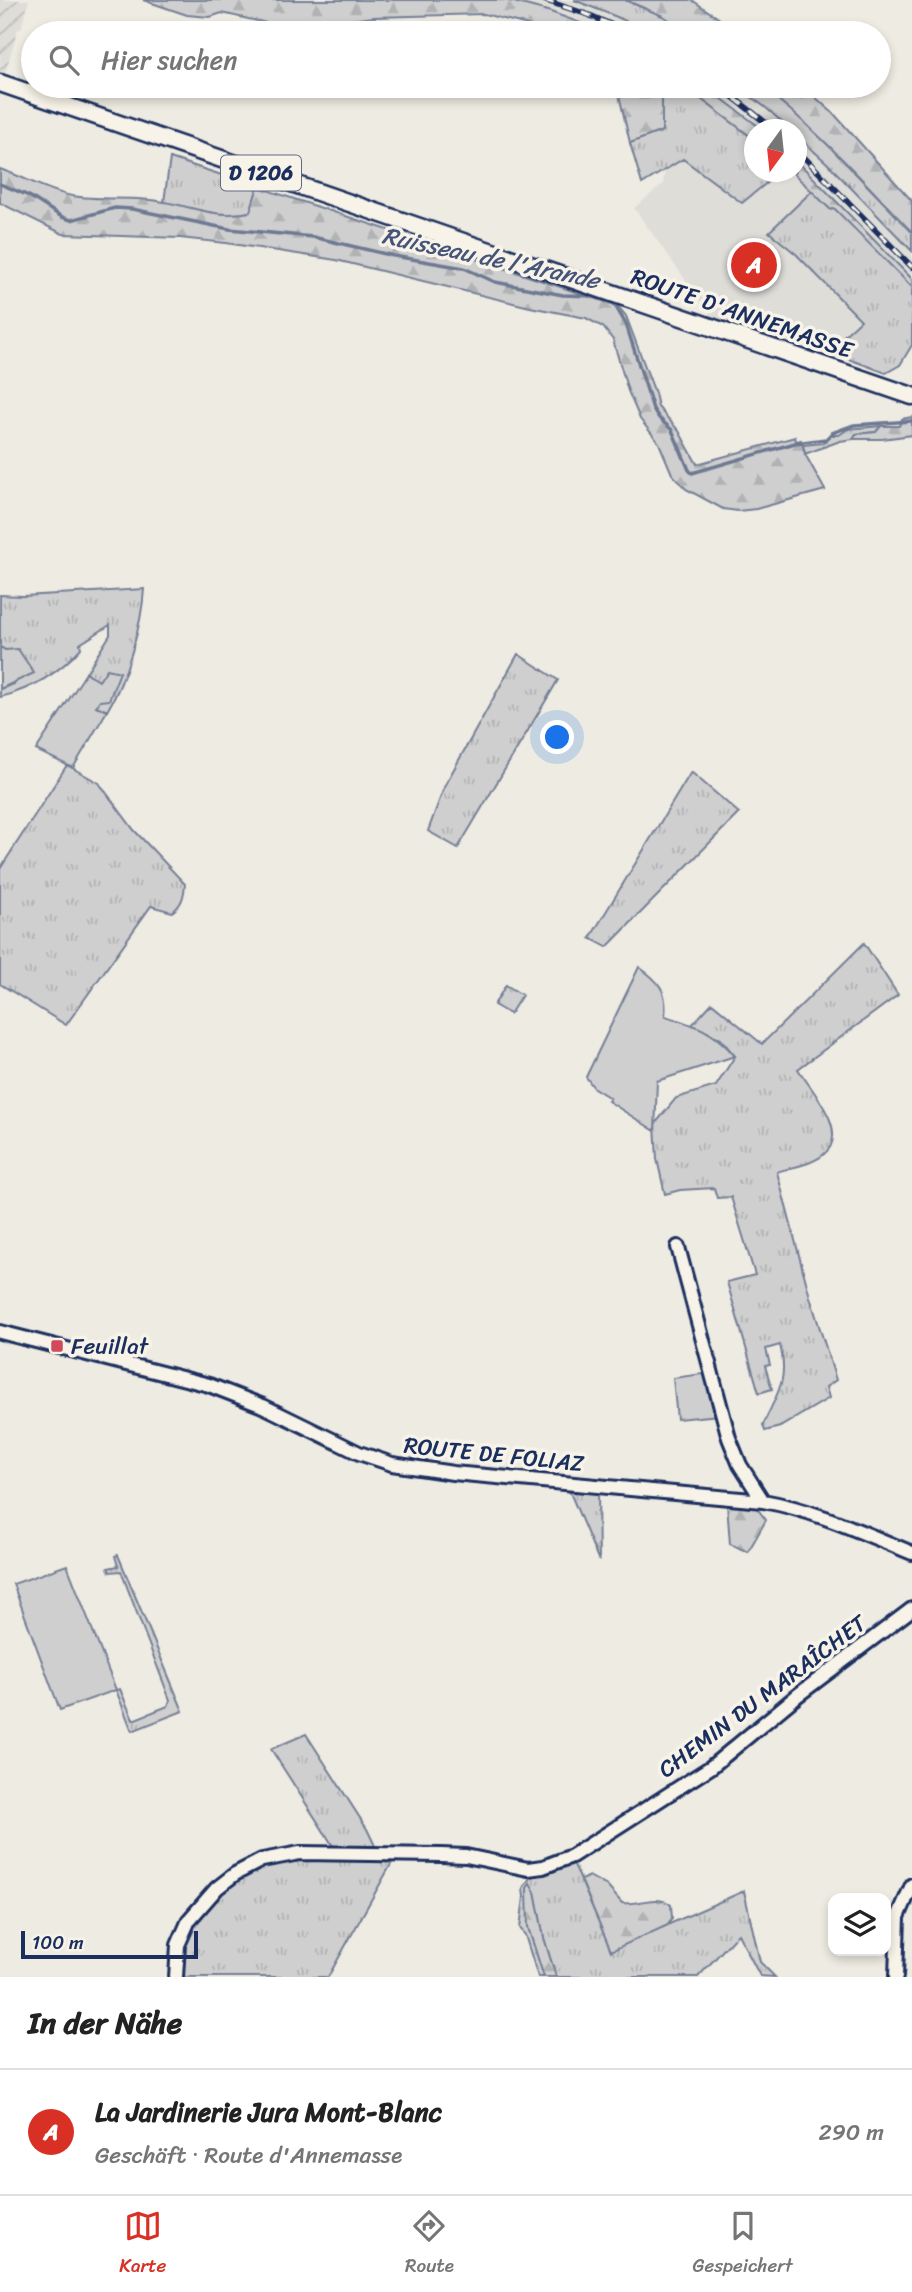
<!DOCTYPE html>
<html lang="de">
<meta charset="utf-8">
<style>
:root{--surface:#fff;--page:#f2f2f2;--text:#222;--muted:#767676;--line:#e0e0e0;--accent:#d93025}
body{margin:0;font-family:Sriracha,sans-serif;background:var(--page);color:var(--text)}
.controls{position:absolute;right:21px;bottom:21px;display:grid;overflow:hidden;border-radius:14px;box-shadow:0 4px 10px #0003}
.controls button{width:63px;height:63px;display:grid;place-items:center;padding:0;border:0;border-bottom:2px solid var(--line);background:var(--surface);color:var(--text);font:35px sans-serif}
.compass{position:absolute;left:744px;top:119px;width:63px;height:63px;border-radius:50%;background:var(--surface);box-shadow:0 4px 10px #0003;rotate:195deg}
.scale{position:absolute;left:21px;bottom:18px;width:177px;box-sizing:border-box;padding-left:7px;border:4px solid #1b2f5e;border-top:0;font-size:19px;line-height:24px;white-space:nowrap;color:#1b2f5e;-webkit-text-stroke:5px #f7f3e8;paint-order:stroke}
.you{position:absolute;left:558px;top:738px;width:24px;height:24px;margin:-18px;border:5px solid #fff;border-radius:50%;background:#1a73e8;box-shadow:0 0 0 10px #1a73e833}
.badge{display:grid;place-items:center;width:46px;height:46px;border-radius:50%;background:var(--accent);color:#fff;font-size:23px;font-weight:700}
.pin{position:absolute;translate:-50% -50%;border:4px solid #fff;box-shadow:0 2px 7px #0006}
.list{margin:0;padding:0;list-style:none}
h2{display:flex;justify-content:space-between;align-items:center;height:91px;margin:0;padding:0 28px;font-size:30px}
h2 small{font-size:23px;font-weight:400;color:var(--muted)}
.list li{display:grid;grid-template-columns:46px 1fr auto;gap:21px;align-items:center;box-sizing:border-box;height:126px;padding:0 28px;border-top:2px solid var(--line)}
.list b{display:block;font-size:26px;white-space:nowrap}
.list p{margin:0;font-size:23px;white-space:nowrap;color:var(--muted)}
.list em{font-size:23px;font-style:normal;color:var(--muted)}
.icon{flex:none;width:38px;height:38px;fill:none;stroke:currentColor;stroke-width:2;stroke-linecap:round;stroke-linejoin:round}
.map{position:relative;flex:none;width:912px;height:1977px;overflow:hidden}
.search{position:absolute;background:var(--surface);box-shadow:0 4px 10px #0003;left:21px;right:21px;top:21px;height:77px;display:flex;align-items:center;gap:18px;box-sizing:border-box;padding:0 24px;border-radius:38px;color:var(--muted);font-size:26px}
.sheet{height:217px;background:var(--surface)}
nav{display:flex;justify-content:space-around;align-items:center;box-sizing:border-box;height:98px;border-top:2px solid var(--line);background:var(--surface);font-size:19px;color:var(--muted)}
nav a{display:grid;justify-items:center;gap:4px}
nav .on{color:var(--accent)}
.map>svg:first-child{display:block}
</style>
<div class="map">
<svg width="912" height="1977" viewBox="0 0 912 1977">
<defs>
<pattern id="industrial-furrows" width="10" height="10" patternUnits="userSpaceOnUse" patternTransform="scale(1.75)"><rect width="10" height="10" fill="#deddd8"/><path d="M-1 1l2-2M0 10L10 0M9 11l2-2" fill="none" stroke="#bebebc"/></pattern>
<pattern id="grass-tufts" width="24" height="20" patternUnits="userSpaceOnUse" patternTransform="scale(1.75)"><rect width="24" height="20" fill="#cfcfcf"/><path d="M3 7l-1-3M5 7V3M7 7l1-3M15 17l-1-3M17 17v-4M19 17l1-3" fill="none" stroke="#b1b2b4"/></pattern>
<pattern id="forest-firs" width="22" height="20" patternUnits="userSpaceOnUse" patternTransform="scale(1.75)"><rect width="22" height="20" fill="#cfcfcf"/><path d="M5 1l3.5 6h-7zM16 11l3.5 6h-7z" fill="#b1b2b4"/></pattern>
</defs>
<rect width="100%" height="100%" fill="#eeebe2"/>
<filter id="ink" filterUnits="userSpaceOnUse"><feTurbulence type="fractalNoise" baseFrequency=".0143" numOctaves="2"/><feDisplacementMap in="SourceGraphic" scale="14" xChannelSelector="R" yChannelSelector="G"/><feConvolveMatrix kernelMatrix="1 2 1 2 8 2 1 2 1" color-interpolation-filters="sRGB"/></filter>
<g filter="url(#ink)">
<!-- built -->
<path fill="#deddd8" d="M506 0H574L617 17 651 33H607L548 11Z
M705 86H736L765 107 790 129H762Z
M796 136 827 163 912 251V279L797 161Z
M683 159 741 203 780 172H792L812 191 769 232 796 254 862 321 835 344 848 359 712 317 634 208 663 184 665 170Z"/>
<!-- industrial -->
<path fill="url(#industrial-furrows)" d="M0 0H29L21 29H18L5 74 0 72Z"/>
<!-- grass -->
<path fill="url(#grass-tufts)" stroke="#757f96" stroke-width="2" d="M574 0H625L663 16 689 33H651L617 17Z
M667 86H684L754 139V172H780L742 203 683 159 642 184 630 143 662 131V94Z
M736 86H761L786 105 830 147 912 232V251L827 163 797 136 796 130 790 129 765 107Z
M170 158 258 187 250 212C220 218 193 209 164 202Z
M812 191 830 209 833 207 912 279V345L900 365 886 373 848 359 835 344 861 320 796 254 769 232Z
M881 426 876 432 856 434 853 439 840 441 805 454 803 445 823 443 832 435H839L848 429Z
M144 589C142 625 126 680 107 711L96 706 100 701 99 681 86 673 110 635V625L80 644 81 648C60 672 32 689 0 697V689L14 684 5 650 0 647V595L23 596Z
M518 654 558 680 458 848 428 831 445 785Z
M67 765 99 783 134 830 185 884C184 896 182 905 172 912L151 906 66 1025 0 984V869Z
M691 772 739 813 607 947 590 938Z
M864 943 898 995 798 1069C811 1090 852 1133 823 1155 811 1165 791 1167 777 1172L810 1297 836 1380 826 1387 829 1398 780 1427 765 1431 763 1425C777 1393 789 1381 780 1345L766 1349 770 1365 765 1366 772 1389 759 1393 727 1282 755 1275 731 1197 717 1198 714 1188 680 1190 665 1194 657 1159 655 1124 676 1098 716 1086 735 1056 721 1039 692 1025 712 1003 762 1044Z
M506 985 522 995 510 1014 494 1005Z
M569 1490 598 1492 599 1561Z
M118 1555 183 1711 132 1731 116 1690 120 1689 133 1720 168 1706 170 1700 121 1571 110 1572 108 1568 118 1566 115 1556Z
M306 1734 367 1829 377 1850 335 1849 271 1749Z
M294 1858 394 1859 328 1977H180L181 1950 194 1919 221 1889 258 1866Z
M572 1860 611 1950 744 1891 760 1962 775 1977 760 1976 738 1934 698 1977H556L544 1938 535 1892 528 1927 544 1977H538L525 1935 520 1928 524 1897 523 1888 532 1875H538Z"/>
<!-- forest -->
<path fill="url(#forest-firs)" stroke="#757f96" stroke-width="2" d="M143 0H506L548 11 607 33H552L524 24 484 14 374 17 289 28 222 13 210 17 187 15Z
M625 0H692L740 33H689L663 16Z
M617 86H667L662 94V131L630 143Z
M684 86H705L762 129 754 130V139Z
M761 86H803L835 115 912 201V232C863 181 817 129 761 86Z
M797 161 912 279V287L834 208 831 210 792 172H796Z
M0 169C24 177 47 191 72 196 102 201 134 196 164 202 194 207 219 219 250 212L258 187 618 306 626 316 655 393 658 407 679 431 697 464 795 437 796 441 801 440 805 454 825 490 756 509 738 511 723 509 686 489 672 474 659 443 640 419 628 391 613 340 603 327 586 318 530 307 336 260 226 243 180 238 63 234 0 203Z
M912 417V435L882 439H853L856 434 876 432 881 426H899L902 419Z
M727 1504 756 1507 766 1520 748 1552 730 1544Z
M589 1876 607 1886 622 1903C638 1905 658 1894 671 1905L672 1918 668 1925 611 1951 581 1880Z
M530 1883 535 1892 544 1938 556 1977H544L528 1927 527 1888Z"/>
<!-- garden -->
<path fill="#cfcfcf" stroke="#757f96" stroke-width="2" d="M0 647 5 650 18 649 34 673 0 689Z
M107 669 120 672 109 700 100 701 96 706 107 711 73 768 36 750 86 673 99 681Z
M639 967C659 981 668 991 665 1016 697 1026 713 1030 735 1056L657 1081 655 1131 608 1101 610 1098 594 1088 586 1077Z
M709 1373 720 1415 677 1419 673 1378Z
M67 1565 116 1690 60 1710 13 1584Z"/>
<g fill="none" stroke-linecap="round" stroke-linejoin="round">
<!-- stream -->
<path stroke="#6e7992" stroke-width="3.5" d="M0 184 29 196 62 217 71 220 115 208 132 209 229 229 313 237 394 256 464 268 495 282 563 295 593 296 608 301 616 307 626 324 653 409 659 418 672 430 689 470 692 473 795 443 826 439 832 433 854 425 912 421"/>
<!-- minor casing -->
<g stroke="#1b2f5e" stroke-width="18">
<path id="minor" d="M678 1247 729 1438 740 1465 763 1501
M0 1332 209 1385 263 1406 359 1453 392 1464 453 1473 763 1501C815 1510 863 1533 912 1553
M176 1977 178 1945 189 1920 217 1888 235 1874 262 1860 300 1853 441 1855 466 1856 528 1869 543 1867 572 1856 711 1767 798 1695 912 1609
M896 1977 898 1917 912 1885"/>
</g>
<!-- major casing -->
<g stroke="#1b2f5e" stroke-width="21">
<path id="major" d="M0 83 912 396"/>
</g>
<!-- minor -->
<use href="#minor" stroke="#f7f3e8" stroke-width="12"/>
<!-- major -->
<use href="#major" stroke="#f7f3e8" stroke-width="16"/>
<!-- rail casing -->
<g stroke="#1b2f5e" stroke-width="6">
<path id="rail" d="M544 0 589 15 630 33
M719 86 775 130
M796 149 912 267"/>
</g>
<!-- rail -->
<use href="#rail" stroke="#f7f3e8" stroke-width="3.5" stroke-dasharray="10" stroke-linecap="butt"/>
</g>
</g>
<!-- markers -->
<rect fill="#d1495b" stroke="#f7f3e8" stroke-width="2.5" x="50" y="1339" width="14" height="14" rx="3.5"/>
<g text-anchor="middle" stroke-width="7" stroke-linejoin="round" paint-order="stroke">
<!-- shield labels -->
<rect fill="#f7f3e8" stroke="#5d6a87" stroke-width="2" x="221" y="155.5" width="80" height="35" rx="5"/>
<g font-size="21" font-weight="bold" fill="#1b2f5e">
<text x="261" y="180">D 1206</text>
</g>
<!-- street labels -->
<g font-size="23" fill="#1b2f5e" stroke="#f7f3e8">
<text transform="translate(742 313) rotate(19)" y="8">ROUTE D'ANNEMASSE</text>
<text transform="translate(494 1454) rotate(6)" y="8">ROUTE DE FOLIAZ</text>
<text transform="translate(762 1696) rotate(-37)" y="8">CHEMIN DU MARAÎCHET</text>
</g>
<!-- poi labels -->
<g font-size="23" fill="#1b2f5e" stroke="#f7f3e8" text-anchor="start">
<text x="71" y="1354">Feuillat</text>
</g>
<!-- water labels -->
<g font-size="24" font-style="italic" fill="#455478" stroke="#f7f3e8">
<text transform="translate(491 258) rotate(12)" y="8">Ruisseau de l'Arande</text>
</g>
</g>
</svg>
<div class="controls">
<button><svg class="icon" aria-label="layers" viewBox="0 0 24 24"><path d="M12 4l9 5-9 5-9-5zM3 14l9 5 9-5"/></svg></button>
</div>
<svg class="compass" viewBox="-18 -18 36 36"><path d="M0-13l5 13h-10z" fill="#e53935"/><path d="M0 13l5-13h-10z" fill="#767676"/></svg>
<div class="scale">100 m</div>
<div class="you"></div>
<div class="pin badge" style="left:754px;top:265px">A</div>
<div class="search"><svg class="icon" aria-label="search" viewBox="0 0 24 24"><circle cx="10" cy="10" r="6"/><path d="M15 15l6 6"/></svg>Hier suchen</div>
</div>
<section class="sheet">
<h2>In der Nähe<small></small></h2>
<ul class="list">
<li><span class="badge">A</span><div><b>La Jardinerie Jura Mont-Blanc</b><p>Geschäft · Route d'Annemasse</p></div><em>290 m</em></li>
</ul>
</section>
<nav>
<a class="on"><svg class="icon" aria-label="map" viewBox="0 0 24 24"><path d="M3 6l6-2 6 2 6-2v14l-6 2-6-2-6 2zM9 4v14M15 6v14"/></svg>Karte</a>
<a><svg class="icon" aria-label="directions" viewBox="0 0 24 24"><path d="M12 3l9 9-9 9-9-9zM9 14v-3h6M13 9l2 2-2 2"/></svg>Route</a>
<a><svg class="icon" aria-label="saved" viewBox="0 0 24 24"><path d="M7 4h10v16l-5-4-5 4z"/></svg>Gespeichert</a>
</nav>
